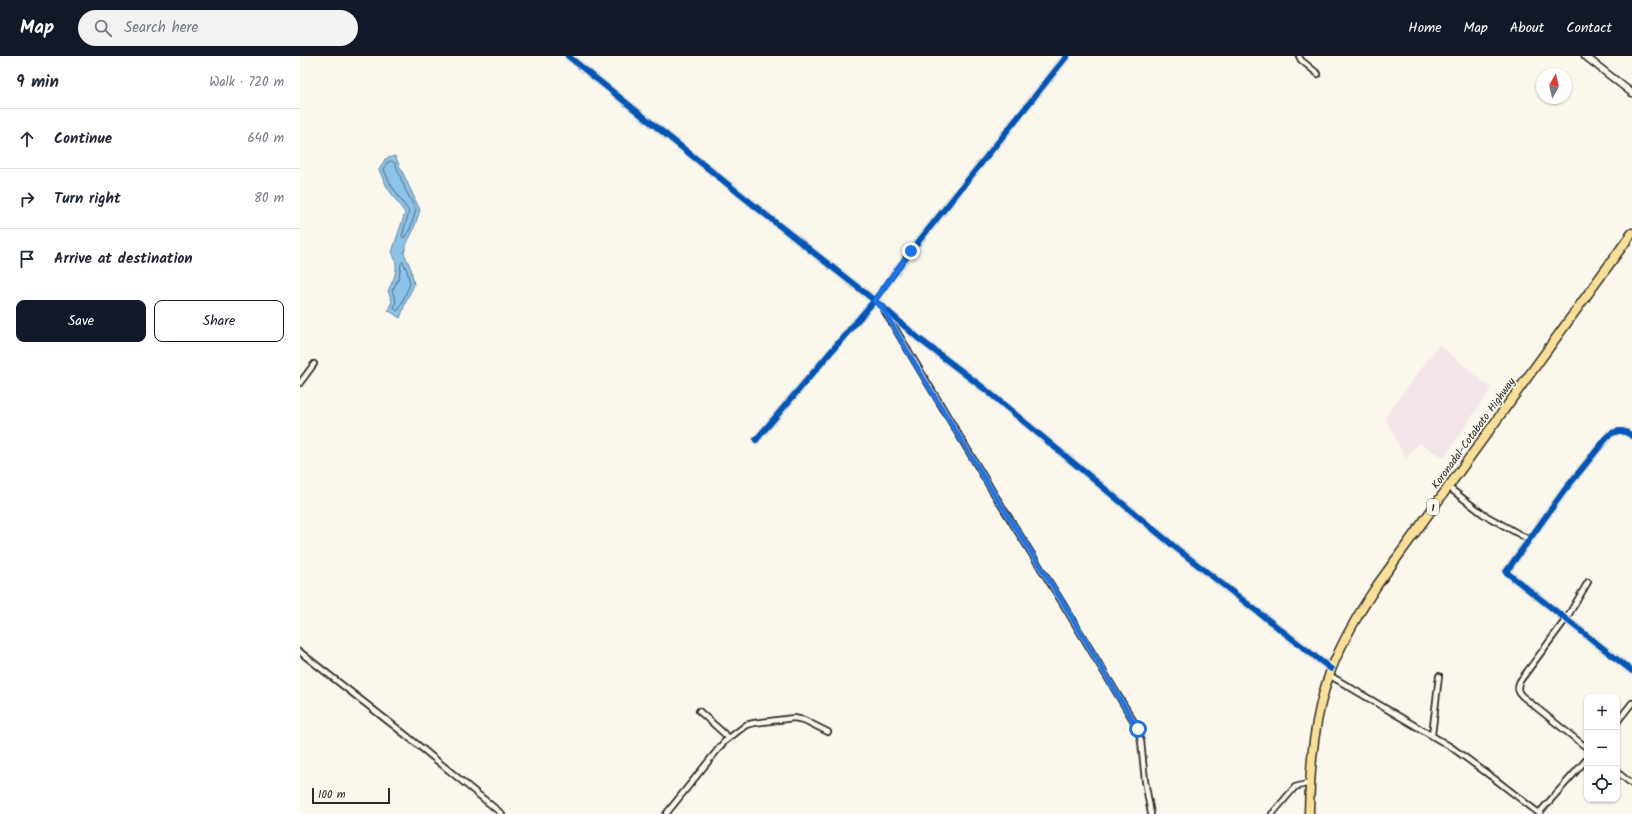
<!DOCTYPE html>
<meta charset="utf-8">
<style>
:root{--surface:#fff;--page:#f2f2f3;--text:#1f2937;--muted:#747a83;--line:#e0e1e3;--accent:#111827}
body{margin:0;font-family:Kalam,sans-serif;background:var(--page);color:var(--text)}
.controls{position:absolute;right:12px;bottom:12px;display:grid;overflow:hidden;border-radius:8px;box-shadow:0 1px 3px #0004}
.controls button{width:36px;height:36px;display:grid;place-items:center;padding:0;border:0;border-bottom:1px solid var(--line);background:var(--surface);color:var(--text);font:20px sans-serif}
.compass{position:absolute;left:1236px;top:12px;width:36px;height:36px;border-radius:50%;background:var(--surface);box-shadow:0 1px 3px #0004;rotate:8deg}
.scale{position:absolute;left:12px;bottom:10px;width:78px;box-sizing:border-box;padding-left:4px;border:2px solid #2b2b2b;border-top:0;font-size:11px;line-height:14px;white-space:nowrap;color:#2b2b2b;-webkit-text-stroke:3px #fbf7ec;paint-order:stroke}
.stop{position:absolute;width:12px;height:12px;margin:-9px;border:3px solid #1a73e8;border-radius:50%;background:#fff}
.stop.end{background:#1a73e8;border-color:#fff;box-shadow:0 1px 4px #0008}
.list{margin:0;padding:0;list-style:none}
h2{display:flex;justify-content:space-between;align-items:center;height:52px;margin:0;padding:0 16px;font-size:17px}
h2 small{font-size:13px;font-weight:400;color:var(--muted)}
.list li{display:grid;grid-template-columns:26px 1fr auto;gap:12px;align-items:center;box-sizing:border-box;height:60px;padding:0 16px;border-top:1px solid var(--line)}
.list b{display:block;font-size:15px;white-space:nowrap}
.list em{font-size:13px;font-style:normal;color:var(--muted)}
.actions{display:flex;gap:8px;padding:12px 16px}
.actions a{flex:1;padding:9px 0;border:1px solid var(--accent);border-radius:8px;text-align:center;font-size:14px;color:var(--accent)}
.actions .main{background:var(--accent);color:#fff}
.icon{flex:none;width:22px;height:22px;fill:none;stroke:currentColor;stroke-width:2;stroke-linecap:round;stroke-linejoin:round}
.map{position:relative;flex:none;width:1332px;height:758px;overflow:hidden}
header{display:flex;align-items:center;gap:24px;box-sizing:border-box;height:56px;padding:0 20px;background:var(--accent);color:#fff}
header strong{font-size:19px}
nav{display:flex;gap:22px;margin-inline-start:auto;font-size:14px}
.search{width:280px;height:36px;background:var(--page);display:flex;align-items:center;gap:10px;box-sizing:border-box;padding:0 14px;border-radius:22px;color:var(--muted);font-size:15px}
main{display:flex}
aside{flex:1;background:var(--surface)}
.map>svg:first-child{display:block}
</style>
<header>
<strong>Map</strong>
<div class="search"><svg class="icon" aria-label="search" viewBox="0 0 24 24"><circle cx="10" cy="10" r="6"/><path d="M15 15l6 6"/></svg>Search here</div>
<nav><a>Home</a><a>Map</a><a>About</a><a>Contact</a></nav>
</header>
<main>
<aside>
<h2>9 min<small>Walk · 720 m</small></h2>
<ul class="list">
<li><svg class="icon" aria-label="ahead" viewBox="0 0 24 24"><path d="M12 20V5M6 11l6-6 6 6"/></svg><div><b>Continue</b></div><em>640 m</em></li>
<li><svg class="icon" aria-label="right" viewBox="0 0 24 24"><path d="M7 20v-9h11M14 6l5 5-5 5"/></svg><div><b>Turn right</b></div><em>80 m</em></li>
<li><svg class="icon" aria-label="arrive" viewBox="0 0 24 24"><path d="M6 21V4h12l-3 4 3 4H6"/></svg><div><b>Arrive at destination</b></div></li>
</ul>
<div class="actions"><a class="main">Save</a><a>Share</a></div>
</aside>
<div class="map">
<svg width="1332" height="758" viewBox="0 0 1332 758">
<rect width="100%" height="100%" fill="#fbf7ec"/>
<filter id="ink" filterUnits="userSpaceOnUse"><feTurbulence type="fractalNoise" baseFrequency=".025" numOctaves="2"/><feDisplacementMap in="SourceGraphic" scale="8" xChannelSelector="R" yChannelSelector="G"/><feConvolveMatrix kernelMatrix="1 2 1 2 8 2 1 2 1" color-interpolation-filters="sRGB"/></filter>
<g filter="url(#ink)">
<!-- built -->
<path fill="#f3e5ea" d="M1139 289 1191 332 1144 402 1119 387 1106 403 1085 361Z"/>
<!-- water -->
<path fill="#8cc3ea" stroke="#65869e" d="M95 100 120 154 113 175 107 187 104 197 111 213 114 229 107 243 100 262 88 254 92 245 88 235C95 220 100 212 92 196L105 157 87 131 79 114 85 103Z"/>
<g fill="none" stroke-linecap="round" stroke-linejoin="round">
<!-- shore -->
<path stroke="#526877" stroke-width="1" d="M92 105 95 107 106 135 116 154 110 173 104 182 102 180 109 156 91 129 84 114 87 107Z
M103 206 107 214 110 228 99 253 97 255 94 252 96 245 92 235 99 221 101 208Z"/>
<!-- street casing -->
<g stroke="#2b2b2b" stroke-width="8">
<path id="street" d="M268 0 476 167 584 252 618 282 686 334 876 492 1031 613
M999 0 1001 4 1018 18
M584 254 693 436 760 543 836 669 841 685 845 725 851 758
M0 327 14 308
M1332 380C1324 374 1318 373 1309 379L1264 435 1206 516 1332 615
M456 384 574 245 611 195 767 0
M1147 430 1183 458 1228 483
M0 596 107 680 202 758
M1029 619 1151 691 1196 724 1240 758
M399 655 429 682
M1317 666 1332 647
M1132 679 1139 620
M1287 692 1222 640C1217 635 1217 631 1220 625L1266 563 1288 526
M1317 716 1332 728
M1239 757 1287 703
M366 758 424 686 446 669 454 667 494 662 504 664 528 676
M972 758 995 731 1010 727"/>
</g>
<!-- secondary casing -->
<g stroke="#2b2b2b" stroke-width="9">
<path id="secondary" d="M1285 0 1332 37"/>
</g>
<!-- highway casing -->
<g stroke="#2b2b2b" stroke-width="11">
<path id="highway" d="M1009 758C1010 710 1014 659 1031 614 1043 583 1060 555 1078 528L1332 177"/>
</g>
<!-- street -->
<use href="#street" stroke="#fbf7ec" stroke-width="4.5"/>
<!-- secondary -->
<use href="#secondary" stroke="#fbf7ec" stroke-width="6"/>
<!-- highway -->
<use href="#highway" stroke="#f9e096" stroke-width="8"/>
<!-- cycleway casing -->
<g stroke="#fbf7ec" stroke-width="8">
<path id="cycleway" d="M268 0 476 167 584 252 618 282 686 334 876 492 1031 613
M1332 380C1324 374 1318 373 1309 379L1264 435 1206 516 1332 615
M456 384 574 245 611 195 767 0"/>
</g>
<!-- cycleway -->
<use href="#cycleway" stroke="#0057b8" stroke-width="6"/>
</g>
</g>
<g fill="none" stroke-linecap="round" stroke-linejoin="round" filter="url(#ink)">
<!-- route -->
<path stroke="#1a73e8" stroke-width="5" d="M611 195 574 245 582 251 617 311 693 436 760 542 838 673"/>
</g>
<g text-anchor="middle" stroke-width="3.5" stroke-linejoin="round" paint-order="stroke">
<!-- shield labels -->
<rect fill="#fbf7ec" stroke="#696865" stroke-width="1" x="1127" y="443" width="12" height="16" rx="3"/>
<g font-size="10" font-weight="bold" fill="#2b2b2b">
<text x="1133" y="455">1</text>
</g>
<!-- street labels -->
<g font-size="11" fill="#2b2b2b" stroke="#fbf7ec">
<text transform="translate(1173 377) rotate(-54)" y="4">Koronadal-Cotabato Highway</text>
</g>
</g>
</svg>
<div class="controls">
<button>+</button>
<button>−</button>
<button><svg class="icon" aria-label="locate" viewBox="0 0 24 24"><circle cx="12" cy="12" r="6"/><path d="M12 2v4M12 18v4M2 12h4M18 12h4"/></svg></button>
</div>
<svg class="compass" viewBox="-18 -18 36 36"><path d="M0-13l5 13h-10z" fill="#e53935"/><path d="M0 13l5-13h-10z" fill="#747a83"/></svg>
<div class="scale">100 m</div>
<div class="stop" style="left:838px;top:673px"></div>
<div class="stop end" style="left:611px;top:195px"></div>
</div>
</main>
